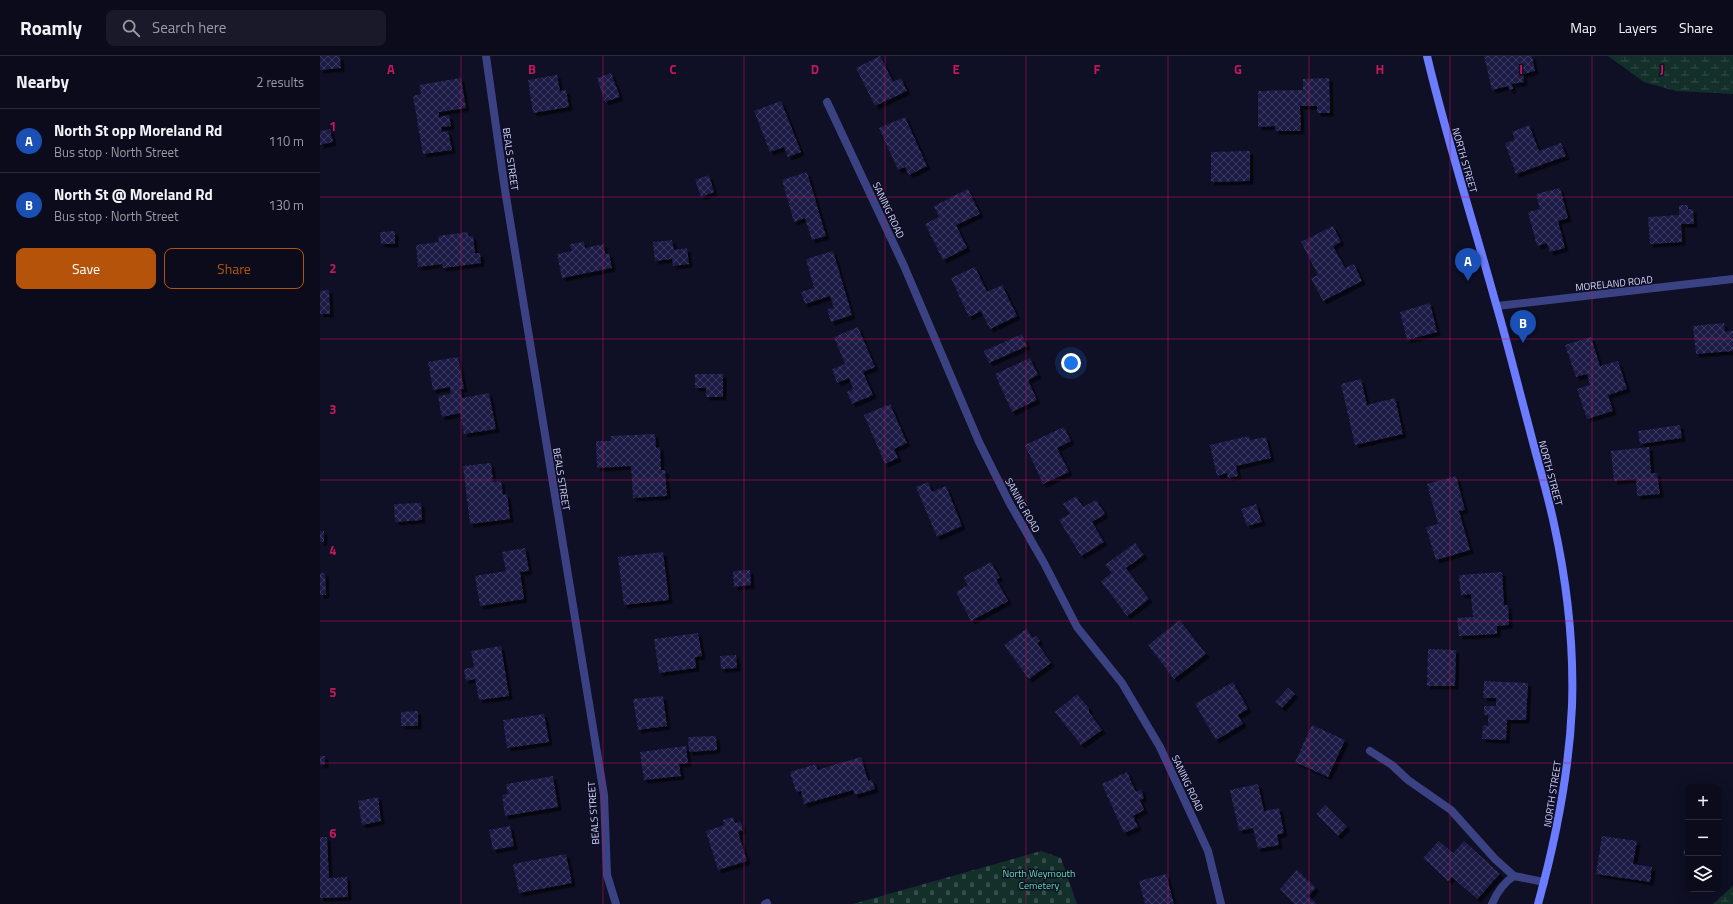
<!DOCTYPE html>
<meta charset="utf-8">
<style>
:root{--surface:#0b0b1c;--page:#191929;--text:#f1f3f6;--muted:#9a9ba3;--line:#2b2b3b;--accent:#b45309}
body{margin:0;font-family:"Titillium Web",sans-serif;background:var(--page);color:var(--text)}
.controls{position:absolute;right:12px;bottom:12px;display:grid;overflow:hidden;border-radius:8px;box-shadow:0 4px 16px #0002}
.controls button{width:36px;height:36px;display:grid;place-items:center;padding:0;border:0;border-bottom:1px solid var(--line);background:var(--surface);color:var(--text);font:20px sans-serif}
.you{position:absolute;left:751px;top:307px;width:14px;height:14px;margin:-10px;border:3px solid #fff;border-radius:50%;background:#1a73e8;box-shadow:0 0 0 6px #1a73e833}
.badge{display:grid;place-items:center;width:26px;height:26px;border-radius:50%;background:var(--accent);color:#fff;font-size:13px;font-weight:700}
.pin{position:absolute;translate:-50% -33px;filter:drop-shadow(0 1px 2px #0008)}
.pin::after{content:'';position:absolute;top:21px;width:14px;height:12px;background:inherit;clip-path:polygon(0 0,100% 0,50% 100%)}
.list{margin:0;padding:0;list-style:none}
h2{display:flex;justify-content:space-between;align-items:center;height:52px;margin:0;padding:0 16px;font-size:17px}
h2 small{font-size:13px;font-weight:400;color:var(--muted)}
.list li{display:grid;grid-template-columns:26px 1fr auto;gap:12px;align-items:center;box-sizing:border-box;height:64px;padding:0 16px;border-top:1px solid var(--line)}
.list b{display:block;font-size:15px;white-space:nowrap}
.list p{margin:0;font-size:13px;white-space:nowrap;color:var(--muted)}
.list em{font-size:13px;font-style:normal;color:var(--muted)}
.actions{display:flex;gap:8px;padding:12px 16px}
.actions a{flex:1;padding:9px 0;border:1px solid var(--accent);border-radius:8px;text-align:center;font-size:14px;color:var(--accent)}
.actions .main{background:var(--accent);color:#fff}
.icon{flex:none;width:22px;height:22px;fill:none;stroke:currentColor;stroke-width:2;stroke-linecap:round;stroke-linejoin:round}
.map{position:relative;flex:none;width:1413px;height:848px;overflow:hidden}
header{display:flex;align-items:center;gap:24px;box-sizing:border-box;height:56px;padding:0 20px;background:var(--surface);border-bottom:1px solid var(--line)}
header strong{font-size:19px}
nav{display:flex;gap:22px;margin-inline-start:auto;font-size:14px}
.search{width:280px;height:36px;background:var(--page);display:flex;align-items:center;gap:10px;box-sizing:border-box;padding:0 14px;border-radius:8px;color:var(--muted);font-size:15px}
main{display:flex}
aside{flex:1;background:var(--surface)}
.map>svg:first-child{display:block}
</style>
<header>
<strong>Roamly</strong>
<div class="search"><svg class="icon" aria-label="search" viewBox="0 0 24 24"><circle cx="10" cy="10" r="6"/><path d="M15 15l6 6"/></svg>Search here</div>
<nav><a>Map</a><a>Layers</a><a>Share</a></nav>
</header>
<main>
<aside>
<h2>Nearby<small>2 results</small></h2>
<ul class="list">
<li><span class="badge" style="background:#1a4fb4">A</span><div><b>North St opp Moreland Rd</b><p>Bus stop · North Street</p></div><em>110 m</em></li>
<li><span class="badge" style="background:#1a4fb4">B</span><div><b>North St @ Moreland Rd</b><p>Bus stop · North Street</p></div><em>130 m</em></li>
</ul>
<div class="actions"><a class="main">Save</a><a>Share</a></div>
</aside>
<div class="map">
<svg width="1413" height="848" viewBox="0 0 1413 848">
<defs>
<pattern id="wetland-marsh" width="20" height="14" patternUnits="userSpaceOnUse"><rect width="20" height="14" fill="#122f2a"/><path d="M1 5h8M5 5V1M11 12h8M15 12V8" fill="none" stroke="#344c4a"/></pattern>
<pattern id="cemetery-stones" width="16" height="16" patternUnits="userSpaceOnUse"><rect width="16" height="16" fill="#122f2a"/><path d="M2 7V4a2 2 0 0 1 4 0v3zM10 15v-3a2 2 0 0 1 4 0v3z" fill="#344c4a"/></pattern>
<pattern id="building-cross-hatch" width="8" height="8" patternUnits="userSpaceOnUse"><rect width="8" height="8" fill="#1e1b46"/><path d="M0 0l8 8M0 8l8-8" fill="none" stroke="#3e3b62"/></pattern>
<filter id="shadow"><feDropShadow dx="3.5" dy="3.5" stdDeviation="0" flood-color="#0009"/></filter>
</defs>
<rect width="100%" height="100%" fill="#0f0f25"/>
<!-- wetland -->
<path fill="url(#wetland-marsh)" d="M1288 0H1413V38L1356 35 1324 26Z
M1413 830V848H1393Z"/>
<!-- cemetery -->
<path fill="url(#cemetery-stones)" d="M721 795 741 802 757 848H533Z"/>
<!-- building -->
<path fill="url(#building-cross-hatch)" filter="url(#shadow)" d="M0 0H20L21 12 0 14Z
M560 0 573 26 581 22 587 35 555 50 536 12Z
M1164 0H1212L1215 15 1203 18 1204 26 1192 28 1193 33 1189 34 1188 30 1172 34Z
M291 17 300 41 285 46 277 22Z
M237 19 240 35 246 34 249 51 213 57 208 24Z
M141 22 146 52 119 56V61L129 59 131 70 121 71 122 76 128 75 132 94 103 98 93 40 101 38 99 29Z
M1009 22 1010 57H997V50H980L981 75H955V70L938 71V35L983 34V23Z
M461 45 481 96 468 101 464 91 450 96 434 55Z
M585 61 607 110 589 119 585 111 578 114 559 72Z
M1209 69 1219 95 1241 87 1246 100 1196 118 1185 87 1195 84 1192 76Z
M10 73 13 86 0 89V75Z
M930 95V125L891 126V96Z
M487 116 506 180 492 184 485 162 474 166 462 124Z
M389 119 394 136 381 141 375 124Z
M1240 132 1248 162 1238 165 1245 192 1230 196 1227 187 1217 190 1208 156 1220 153 1216 138Z
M648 133 660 158 636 169 647 192 623 204 605 168 619 161 614 150Z
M1359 149H1368V153H1373L1374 168H1361L1362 186 1330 188 1328 161 1359 159Z
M1013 170 1021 186 1013 190 1025 212 1034 208 1042 225 1003 245 991 222 998 219 981 186Z
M75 175V188H61L60 176Z
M148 176V180H153L155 197H160L161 207 123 212 122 208 98 211 96 189 119 186 118 180Z
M352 184 354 194 367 192 369 208 353 210 352 203 335 205 333 186Z
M264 186 265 192 284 188 285 198 289 197 292 212 242 222 237 198 252 195 250 188Z
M513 195 532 259 511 266 507 253 514 252 510 240 485 248 481 236 494 232 486 203Z
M655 211 667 236 682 229 697 260 670 273 661 255 649 261 631 222Z
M9 234 10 258H0V235Z
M1110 247 1117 276 1087 284 1080 256Z
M1404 267 1405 276 1413 275V295L1376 298 1373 270Z
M538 271 555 311 543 316 553 339 532 348 527 336 533 333 529 322 517 327 512 313 525 308 514 281Z
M702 278 707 290 669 307 664 295Z
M1271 281 1280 310 1298 305 1307 333 1288 339 1293 355 1267 363 1257 333 1270 329 1267 318 1256 321 1245 289Z
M138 301 144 333H140L142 342 169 337 176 373 144 378 140 357 122 361 118 340 131 338 130 331 113 334 108 306Z
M710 302 718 319 708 324 717 344 692 356 675 318Z
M375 318H403V341H386V332H375Z
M1041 323 1047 349 1075 342 1083 378 1035 389 1021 328Z
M570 348 587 387 574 393 578 402 565 408 544 359Z
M1360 369 1362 382 1320 388 1318 375Z
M744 371 751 385 737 392 749 416 723 428 705 389Z
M335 378 336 392 340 391 341 414H345L347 440 313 442 311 410 277 412 276 385H291V380Z
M929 380 930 384 946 381 951 402 916 410 918 420 908 422 907 417 897 420 890 389Z
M1329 391 1331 417H1337L1340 438 1317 440 1316 423 1294 425 1291 395Z
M171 407 173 426 181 425 183 439 187 438 190 463 150 468 143 410Z
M1136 420 1145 454 1139 455 1150 494 1116 504 1106 471 1118 468 1107 428Z
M608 426 612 436 626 430 642 470 617 481 596 431Z
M756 440 763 451 776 444 785 458 772 466 784 486 761 500 739 464 750 458 743 448Z
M101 447 102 464 75 466 74 448Z
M936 448 942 466 927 470 921 453Z
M0 475H4V486H0Z
M815 487 824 499 806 512 829 543 807 560 781 525 792 517 785 509Z
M205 492 209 515 200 516 204 543 160 550 155 520 186 515 182 496Z
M343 496 349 544 304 549 298 501Z
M671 506 680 522 676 523 688 545 651 565 636 536 648 529 643 521Z
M430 514 431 529 414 531 413 515Z
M1182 516 1184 549H1188L1189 569 1177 570V578L1139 580 1137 562 1153 561 1151 538 1141 539 1139 519Z
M0 517H5L6 539H0Z
M860 564 886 598 854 623 828 589Z
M706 573 713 582 716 580 720 585 717 587 731 607 709 623 684 589Z
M378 577 382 600 375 601 376 612 339 617 334 583Z
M181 590 189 640 159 644 155 623 146 625 144 613 154 611 151 595Z
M1108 593 1136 594 1135 630H1107Z
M416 599 417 612 401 613 400 600Z
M1164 625 1208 627 1206 664H1187L1186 684 1162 683 1163 669 1168 670V659H1164V650H1176V642H1163Z
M913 626 928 653 918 659 923 668 896 684 875 648Z
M968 632 975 638 962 652 955 646Z
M757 638 769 652V656L782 674 761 689 735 656Z
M343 640 347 670 318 674 313 643Z
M98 655V670H81V656Z
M224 658 229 686 187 692 183 664Z
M992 669 1025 684 1008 721 975 706Z
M396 680 397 694 369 696 368 681Z
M366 690 368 707 359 708 361 720 324 724 320 696Z
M0 700H5V708L0 709Z
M541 701 548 725 552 724 555 733 535 739 533 734 484 748 481 735 476 736 470 716 496 708 497 714Z
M807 716 816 736 821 733 824 742 820 744 824 754 813 760 818 771 804 777 782 728Z
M233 720 238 751 185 760 182 739 188 738 186 728Z
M938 728 944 755 959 752 964 777 957 779 959 789 938 793 933 772 919 775 910 734Z
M58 741 61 765 42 769 38 745Z
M1005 749 1027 771 1018 780 996 758Z
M413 761 415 767 421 766 423 774 418 776 427 805 398 814 386 775 404 769 403 764Z
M190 770 194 790 173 794 169 774Z
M1368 779V800L1363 799Z
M1282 780 1317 785 1313 808 1332 811 1330 826 1276 818Z
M0 781H7L9 822 27 821 28 841 0 842Z
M1119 785 1133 797 1144 785 1180 818 1157 843 1132 821 1128 825 1103 802Z
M246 798 252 827 199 837 193 808Z
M977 814 996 832 988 840 997 848H975L960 833Z
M846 818 854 848H825L819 825Z"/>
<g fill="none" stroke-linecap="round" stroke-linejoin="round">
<!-- lane -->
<path stroke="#3a4283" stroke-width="8" d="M1050 695 1072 709 1088 724 1131 754 1175 803 1194 820
M1172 848C1177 836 1183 827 1194 820L1224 826"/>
<!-- street -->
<path stroke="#3a4283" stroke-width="8" d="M166 0 185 134 284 739 287 819 296 848
M507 46 584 210 659 386 689 446 724 507 757 571 802 627 840 691 888 795 901 848
M1177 250 1413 223
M445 848 447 847"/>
<!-- secondary -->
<path stroke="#6b7cfe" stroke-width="8" d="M1107 0C1127 84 1153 165 1176 248 1188 289 1198 330 1209 371 1217 403 1227 435 1234 468 1247 527 1254 590 1252 650 1249 718 1236 783 1218 848"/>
</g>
<!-- grid -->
<path fill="none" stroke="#c2185b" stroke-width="1" stroke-opacity="0.55" d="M141 0V848M283 0V848M424 0V848M565 0V848M706 0V848M848 0V848M989 0V848M1130 0V848M1272 0V848M0 141H1413M0 283H1413M0 424H1413M0 565H1413M0 707H1413"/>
<g text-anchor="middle" stroke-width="3" stroke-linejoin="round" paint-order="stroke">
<!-- street labels -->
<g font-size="10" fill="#d3d4ff" stroke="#0f0f25">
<text transform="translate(191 103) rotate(82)" y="4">BEALS STREET</text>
<text transform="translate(1145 104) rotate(74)" y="4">NORTH STREET</text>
<text transform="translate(569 154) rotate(65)" y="4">SANING ROAD</text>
<text transform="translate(1294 227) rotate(-6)" y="4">MORELAND ROAD</text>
<text transform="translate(1231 417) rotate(75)" y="4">NORTH STREET</text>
<text transform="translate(242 423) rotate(81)" y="4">BEALS STREET</text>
<text transform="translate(703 449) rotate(61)" y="4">SANING ROAD</text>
<text transform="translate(868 727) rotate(65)" y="4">SANING ROAD</text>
<text transform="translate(1232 738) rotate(-81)" y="4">NORTH STREET</text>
<text transform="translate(273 757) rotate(-94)" y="4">BEALS STREET</text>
</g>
<!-- park labels -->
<g font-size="10" fill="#5fdfad" stroke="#0f0f25">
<text x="719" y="821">North Weymouth<tspan x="719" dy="12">Cemetery</tspan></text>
</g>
</g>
<g font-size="13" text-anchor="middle" font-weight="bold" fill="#c2185b" stroke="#0f0f25" stroke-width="3" stroke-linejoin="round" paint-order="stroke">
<text x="71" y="18">A</text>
<text x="212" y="18">B</text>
<text x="353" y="18">C</text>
<text x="495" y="18">D</text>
<text x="636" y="18">E</text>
<text x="777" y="18">F</text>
<text x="918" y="18">G</text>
<text x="1060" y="18">H</text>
<text x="1201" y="18">I</text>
<text x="1342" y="18">J</text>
<text x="13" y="75">1</text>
<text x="13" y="217">2</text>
<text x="13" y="358">3</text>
<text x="13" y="499">4</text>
<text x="13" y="641">5</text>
<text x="13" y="782">6</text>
</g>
</svg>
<div class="controls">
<button>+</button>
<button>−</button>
<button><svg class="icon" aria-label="layers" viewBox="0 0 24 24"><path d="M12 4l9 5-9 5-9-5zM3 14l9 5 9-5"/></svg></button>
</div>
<div class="you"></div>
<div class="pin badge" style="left:1148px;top:225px;background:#1a4fb4">A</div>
<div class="pin badge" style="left:1203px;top:287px;background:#1a4fb4">B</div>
</div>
</main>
